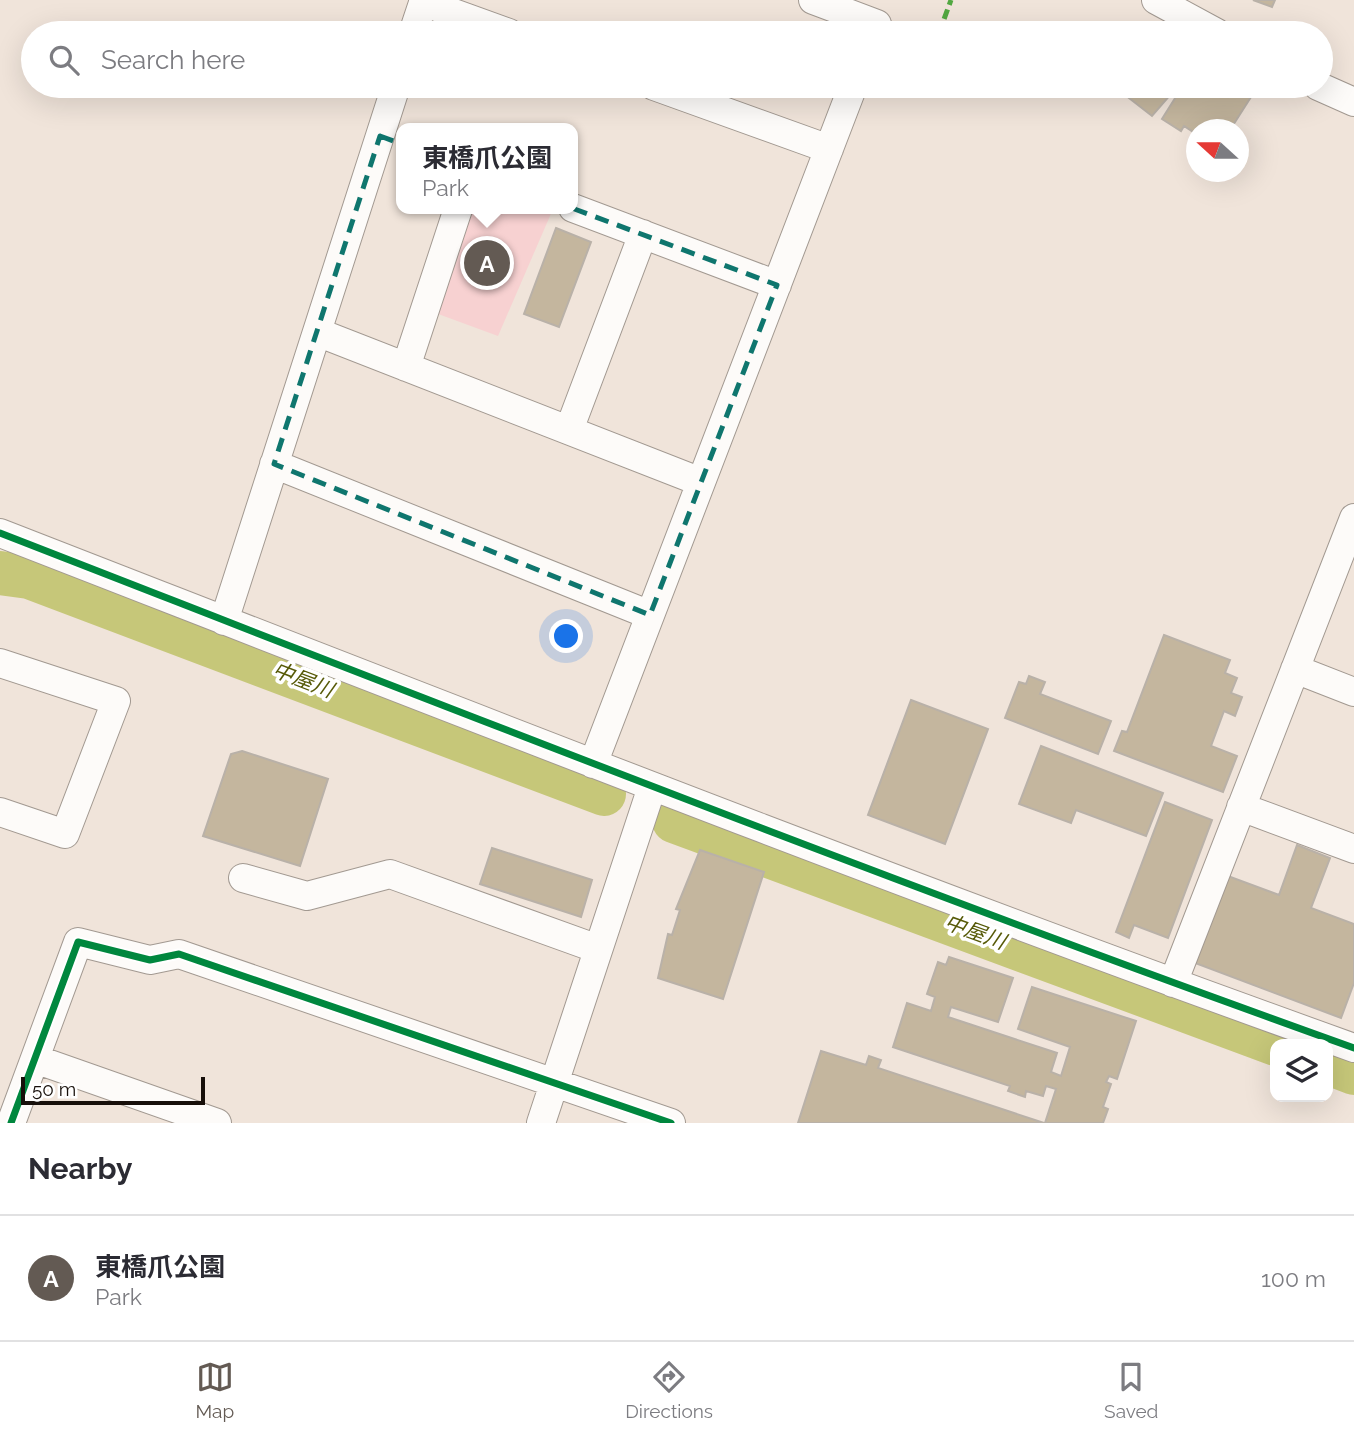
<!DOCTYPE html>
<meta charset="utf-8">
<style>
:root{--surface:#fff;--page:#f7f7f7;--text:#2b2b33;--muted:#7c7c81;--line:#e1e1e2;--accent:#635a53}
body{margin:0;font-family:Raleway,"Noto Sans JP",sans-serif;background:var(--page);color:var(--text)}
.controls{position:absolute;right:21px;bottom:21px;display:grid;overflow:hidden;border-radius:14px;box-shadow:0 7px 28px #0002}
.controls button{width:63px;height:63px;display:grid;place-items:center;padding:0;border:0;border-bottom:2px solid var(--line);background:var(--surface);color:var(--text);font:35px sans-serif}
.compass{position:absolute;left:1186px;top:119px;width:63px;height:63px;border-radius:50%;background:var(--surface);box-shadow:0 7px 28px #0002;rotate:291deg}
.scale{position:absolute;left:21px;bottom:18px;width:184px;box-sizing:border-box;padding-left:7px;border:4px solid #170f0a;border-top:0;font-size:19px;line-height:24px;white-space:nowrap;color:#170f0a;-webkit-text-stroke:5px #fff;paint-order:stroke}
.you{position:absolute;left:567px;top:637px;width:24px;height:24px;margin:-18px;border:5px solid #fff;border-radius:50%;background:#1a73e8;box-shadow:0 0 0 10px #1a73e833}
.badge{display:grid;place-items:center;width:46px;height:46px;border-radius:50%;background:var(--accent);color:#fff;font-size:23px;font-weight:700}
.pin{position:absolute;translate:-50% -50%;border:4px solid #fff;box-shadow:0 2px 7px #0006}
.popup{position:absolute;left:396px;top:123px;width:182px;height:91px;box-sizing:border-box;display:grid;place-content:center;border-radius:14px;background:var(--surface);filter:drop-shadow(0 2px 5px #0005);font-size:23px;white-space:nowrap;color:var(--muted)}
.popup b{font-size:26px;color:var(--text)}
.popup::after{content:'';position:absolute;left:50%;top:100%;margin-left:-14px;border:14px solid transparent;border-top-color:var(--surface)}
.list{margin:0;padding:0;list-style:none}
h2{display:flex;justify-content:space-between;align-items:center;height:91px;margin:0;padding:0 28px;font-size:30px}
h2 small{font-size:23px;font-weight:400;color:var(--muted)}
.list li{display:grid;grid-template-columns:46px 1fr auto;gap:21px;align-items:center;box-sizing:border-box;height:126px;padding:0 28px;border-top:2px solid var(--line)}
.list b{display:block;font-size:26px;white-space:nowrap}
.list p{margin:0;font-size:23px;white-space:nowrap;color:var(--muted)}
.list em{font-size:23px;font-style:normal;color:var(--muted)}
.icon{flex:none;width:38px;height:38px;fill:none;stroke:currentColor;stroke-width:2;stroke-linecap:round;stroke-linejoin:round}
.map{position:relative;flex:none;width:1354px;height:1123px;overflow:hidden}
.search{position:absolute;background:var(--surface);box-shadow:0 7px 28px #0002;left:21px;right:21px;top:21px;height:77px;display:flex;align-items:center;gap:18px;box-sizing:border-box;padding:0 24px;border-radius:38px;color:var(--muted);font-size:26px}
.sheet{height:217px;background:var(--surface)}
nav{display:flex;justify-content:space-around;align-items:center;box-sizing:border-box;height:98px;border-top:2px solid var(--line);background:var(--surface);font-size:19px;color:var(--muted)}
nav a{display:grid;justify-items:center;gap:4px}
nav .on{color:var(--accent)}
.map>svg:first-child{display:block}
</style>
<div class="map">
<svg width="1354" height="1123" viewBox="0 0 1354 1123">
<rect width="100%" height="100%" fill="#f0e4da"/>
<!-- green -->
<path fill="#f7d1d1" d="M464 209H553L498 336 430 311Z"/>
<g fill="none" stroke-linecap="round" stroke-linejoin="round">
<!-- river -->
<path stroke="#c6c779" stroke-width="44" d="M0 573 29 577 604 794
M674 821 1276 1044
M1328 1063 1354 1073"/>
</g>
<!-- building -->
<path fill="#c4b69e" stroke="#b9b1a8" stroke-width="2" d="M1253 0H1275L1272 7Z
M1169 19 1187 33H1158Z
M1118 86H1178L1152 116 1116 88Z
M1188 86H1216L1222 89 1224 86H1258L1230 130 1215 122 1210 130H1196V134L1184 126 1181 131 1162 119 1179 92 1182 94Z
M556 228 591 242 559 327 524 314Z
M1164 635 1230 660 1225 673 1237 678 1231 693 1242 697 1235 716 1224 711 1211 746 1237 756 1223 792 1114 751 1122 731 1127 732Z
M1029 676 1045 682 1040 694 1111 721 1098 754 1005 718 1019 682 1026 684Z
M911 700 988 729 945 844 868 815Z
M1041 746 1163 793 1146 836 1076 810 1071 823 1019 804Z
M242 751 328 779 300 866 203 836 231 754Z
M1165 802 1212 820 1168 938 1134 925 1129 938 1116 932Z
M1297 845 1330 858 1311 908 1354 924V983L1341 1018 1195 963 1228 876 1279 895Z
M492 848 592 880 581 917 480 884Z
M700 850 764 872 723 999 658 978 668 934 672 935 680 910 676 909Z
M949 957 1013 978 998 1022 951 1007 948 1017 1057 1053 1051 1072 1061 1076 1070 1047 1018 1029 1032 987 1136 1021 1117 1079 1109 1076 1106 1082 1111 1084 1103 1107 1108 1109 1103 1123H1045L1056 1089 1046 1086 1043 1096 1026 1091 1025 1097 1008 1091 1010 1086 893 1047 907 1003 931 1011 935 997 927 994 938 962 946 965Z
M821 1051 866 1065 869 1056 881 1060 878 1068 1044 1123H798Z"/>
<g fill="none" stroke-linecap="round" stroke-linejoin="round">
<!-- minor casing -->
<g stroke="#a29991" stroke-width="30">
<path id="minor" d="M813 0 877 24 874 33
M1156 0 1217 33
M423 2 509 33
M413 33 424 0
M654 86 829 149
M1318 86 1354 102
M573 208 777 285
M317 332 701 482
M406 367 458 209
M569 430 643 234
M274 464 650 615
M0 533C450 708 899 885 1354 1048
M224 621 396 86
M0 663 116 701 65 834 0 812
M1295 669 1354 692
M593 764 853 86
M1241 807 1354 849
M243 878 307 896 390 874 598 949
M1173 983 1354 518
M35 1059 217 1123
M11 1123 78 942 150 960 179 954 671 1123
M541 1123 652 787"/>
</g>
<!-- minor -->
<use href="#minor" stroke="#fdfbf9" stroke-width="28"/>
<!-- quiet -->
<path stroke="#52a841" stroke-width="5" stroke-dasharray="10 5" stroke-linecap="butt" d="M877 24 901 33
M939 33 951 0"/>
<!-- cycleway casing -->
<g stroke="#fff" stroke-width="11">
<path id="cycleway" d="M0 533C450 708 899 885 1354 1048
M11 1123 78 942 150 960 179 954 671 1123"/>
</g>
<!-- cycleway -->
<use href="#cycleway" stroke="#00873e" stroke-width="7"/>
</g>
<!-- marked area -->
<path fill="none" stroke="#0f766e" stroke-width="5" stroke-dasharray="14 9" stroke-linejoin="round" d="M380 136 777 285 650 615 274 464Z"/>
<g text-anchor="middle" stroke-width="7" stroke-linejoin="round" paint-order="stroke">
<!-- water labels -->
<g font-size="21" font-style="italic" fill="#575a08" stroke="#fff">
<text transform="translate(303 680) rotate(21)" y="7">中屋川</text>
<text transform="translate(975 932) rotate(20)" y="7">中屋川</text>
</g>
</g>
</svg>
<div class="controls">
<button><svg class="icon" aria-label="layers" viewBox="0 0 24 24"><path d="M12 4l9 5-9 5-9-5zM3 14l9 5 9-5"/></svg></button>
</div>
<svg class="compass" viewBox="-18 -18 36 36"><path d="M0-13l5 13h-10z" fill="#e53935"/><path d="M0 13l5-13h-10z" fill="#7c7c81"/></svg>
<div class="scale">50 m</div>
<div class="you"></div>
<div class="pin badge" style="left:487px;top:263px">A</div>
<div class="popup"><b>東橋爪公園</b>Park</div>
<div class="search"><svg class="icon" aria-label="search" viewBox="0 0 24 24"><circle cx="10" cy="10" r="6"/><path d="M15 15l6 6"/></svg>Search here</div>
</div>
<section class="sheet">
<h2>Nearby<small></small></h2>
<ul class="list">
<li><span class="badge">A</span><div><b>東橋爪公園</b><p>Park</p></div><em>100 m</em></li>
</ul>
</section>
<nav>
<a class="on"><svg class="icon" aria-label="map" viewBox="0 0 24 24"><path d="M3 6l6-2 6 2 6-2v14l-6 2-6-2-6 2zM9 4v14M15 6v14"/></svg>Map</a>
<a><svg class="icon" aria-label="directions" viewBox="0 0 24 24"><path d="M12 3l9 9-9 9-9-9zM9 14v-3h6M13 9l2 2-2 2"/></svg>Directions</a>
<a><svg class="icon" aria-label="saved" viewBox="0 0 24 24"><path d="M7 4h10v16l-5-4-5 4z"/></svg>Saved</a>
</nav>
